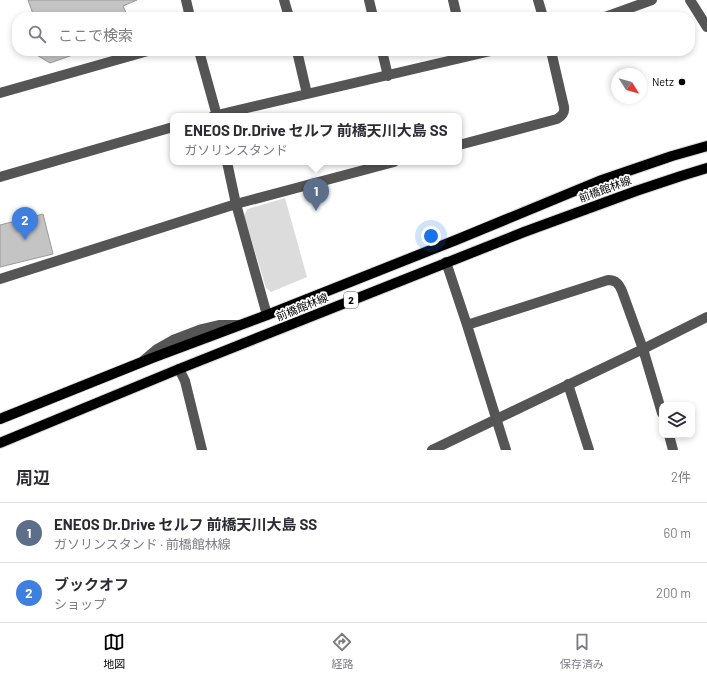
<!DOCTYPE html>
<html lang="ja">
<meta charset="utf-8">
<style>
:root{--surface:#fff;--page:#f7f7f7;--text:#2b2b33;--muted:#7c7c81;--line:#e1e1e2;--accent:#000}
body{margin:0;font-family:Barlow,"Noto Sans JP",sans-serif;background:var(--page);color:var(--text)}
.controls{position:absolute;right:12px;bottom:12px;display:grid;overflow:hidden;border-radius:8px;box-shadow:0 2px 6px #0003}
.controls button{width:36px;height:36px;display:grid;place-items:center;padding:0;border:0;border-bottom:1px solid var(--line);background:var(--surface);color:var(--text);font:20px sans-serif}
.compass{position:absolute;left:611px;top:68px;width:36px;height:36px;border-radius:50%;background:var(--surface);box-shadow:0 2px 6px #0003;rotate:127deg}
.you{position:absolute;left:431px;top:236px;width:14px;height:14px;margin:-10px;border:3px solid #fff;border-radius:50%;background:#1a73e8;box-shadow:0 0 0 6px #1a73e833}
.badge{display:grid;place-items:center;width:26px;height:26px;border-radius:50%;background:var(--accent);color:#fff;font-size:13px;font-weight:700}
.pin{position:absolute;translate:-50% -33px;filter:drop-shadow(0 1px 2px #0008)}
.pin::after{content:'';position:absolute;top:21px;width:14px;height:12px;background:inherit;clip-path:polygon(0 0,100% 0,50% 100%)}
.popup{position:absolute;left:170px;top:113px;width:292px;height:52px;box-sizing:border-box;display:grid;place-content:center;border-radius:8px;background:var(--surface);filter:drop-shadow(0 1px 3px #0005);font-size:13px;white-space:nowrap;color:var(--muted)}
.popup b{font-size:15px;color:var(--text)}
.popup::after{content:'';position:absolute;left:50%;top:100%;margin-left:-8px;border:8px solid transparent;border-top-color:var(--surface)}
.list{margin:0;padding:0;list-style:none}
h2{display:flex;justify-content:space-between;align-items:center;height:52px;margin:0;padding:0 16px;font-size:17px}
h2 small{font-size:13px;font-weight:400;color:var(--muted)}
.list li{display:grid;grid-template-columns:26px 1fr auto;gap:12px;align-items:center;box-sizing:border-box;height:60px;padding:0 16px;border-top:1px solid var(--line)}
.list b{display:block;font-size:15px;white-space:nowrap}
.list p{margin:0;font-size:13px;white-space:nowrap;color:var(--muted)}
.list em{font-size:13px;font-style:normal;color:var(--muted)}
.icon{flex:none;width:22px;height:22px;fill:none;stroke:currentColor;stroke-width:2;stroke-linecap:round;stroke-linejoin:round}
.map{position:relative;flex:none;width:707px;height:450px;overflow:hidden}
.search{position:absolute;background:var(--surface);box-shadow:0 2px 6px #0003;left:12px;right:12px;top:12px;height:44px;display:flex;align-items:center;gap:10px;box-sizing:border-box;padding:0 14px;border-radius:16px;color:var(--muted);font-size:15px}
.sheet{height:172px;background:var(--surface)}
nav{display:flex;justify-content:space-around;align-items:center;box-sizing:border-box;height:56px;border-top:1px solid var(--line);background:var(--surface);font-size:11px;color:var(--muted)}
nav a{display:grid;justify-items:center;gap:2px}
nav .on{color:var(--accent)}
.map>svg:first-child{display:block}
</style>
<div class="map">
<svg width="707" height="450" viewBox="0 0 707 450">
<rect width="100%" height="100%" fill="#fff"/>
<!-- green -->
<path fill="#dcdcdc" d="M285 198 307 277 271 292 266 288 244 215 248 209Z"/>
<!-- building -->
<path fill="#c4c4c4" stroke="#999" d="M28 0H137L123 6 128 17H34Z
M30 51H84L50 63Z
M43 214 53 254 0 267V225Z"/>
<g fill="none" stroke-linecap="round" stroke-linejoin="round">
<!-- major casing -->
<g stroke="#dbdbdb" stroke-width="12">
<path id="major" d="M0 419 152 358 267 315 456 240 599 181 672 156 707 146
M0 443 179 369 524 232 636 191 681 176 707 168"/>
</g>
<!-- minor -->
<path stroke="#555" stroke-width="10" d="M186 0 190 17
M284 0 289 17
M369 0 373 17
M453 0 457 17
M538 0 543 17
M690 0 707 27
M605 17 652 0
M199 51 217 116
M297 51 307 94
M382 51 388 76
M0 93 148 51
M213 116 491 51
M459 145 557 119C562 116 565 113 564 107L551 51
M227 162 236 204 267 315
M0 177 173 127
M446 262 467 325 506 450
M0 279 236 204 394 162
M467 325 608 280C616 280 619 284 622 291L643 349 662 413
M144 360 157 349 173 340 202 329 219 325H237
M179 369 185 381 202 450
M568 384 589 450
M669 435 673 450
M432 450 643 349 707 317"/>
<!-- major -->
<use href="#major" stroke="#000" stroke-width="10"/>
</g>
<!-- markers -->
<circle fill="#000" stroke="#fff" stroke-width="1.5" cx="682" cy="82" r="4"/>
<g text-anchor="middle" stroke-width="3.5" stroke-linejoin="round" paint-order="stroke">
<!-- shield labels -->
<rect fill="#fff" stroke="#4c4c4c" stroke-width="1" x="344" y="292" width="14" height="16" rx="3"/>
<g font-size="10" font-weight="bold" fill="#000">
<text x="351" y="304">2</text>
</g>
<!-- poi labels -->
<g font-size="11" fill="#000" stroke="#fff" text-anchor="end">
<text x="674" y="86">Netz</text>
</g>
<!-- street labels -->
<g font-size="11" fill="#000" stroke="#fff">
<text transform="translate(605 189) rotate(-20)" y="4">前橋館林線</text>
<text transform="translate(302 307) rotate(-22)" y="4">前橋館林線</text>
</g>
</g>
</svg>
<div class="controls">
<button><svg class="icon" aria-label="layers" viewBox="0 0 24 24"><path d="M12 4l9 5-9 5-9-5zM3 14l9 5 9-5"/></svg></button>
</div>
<svg class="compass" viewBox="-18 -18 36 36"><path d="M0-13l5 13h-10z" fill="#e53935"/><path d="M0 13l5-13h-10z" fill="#7c7c81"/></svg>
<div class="you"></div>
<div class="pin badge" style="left:316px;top:211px;background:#5c6f8a">1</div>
<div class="popup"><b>ENEOS Dr.Drive セルフ 前橋天川大島 SS</b>ガソリンスタンド</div>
<div class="pin badge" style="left:25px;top:240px;background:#3f7fe0">2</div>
<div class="search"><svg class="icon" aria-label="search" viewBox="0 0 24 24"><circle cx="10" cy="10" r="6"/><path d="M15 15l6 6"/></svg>ここで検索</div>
</div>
<section class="sheet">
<h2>周辺<small>2件</small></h2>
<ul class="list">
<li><span class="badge" style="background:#5c6f8a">1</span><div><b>ENEOS Dr.Drive セルフ 前橋天川大島 SS</b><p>ガソリンスタンド · 前橋館林線</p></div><em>60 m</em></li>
<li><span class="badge" style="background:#3f7fe0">2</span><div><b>ブックオフ</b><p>ショップ</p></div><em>200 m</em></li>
</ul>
</section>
<nav>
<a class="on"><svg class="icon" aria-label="map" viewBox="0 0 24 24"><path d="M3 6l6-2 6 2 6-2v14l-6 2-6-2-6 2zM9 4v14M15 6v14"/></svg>地図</a>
<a><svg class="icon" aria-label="directions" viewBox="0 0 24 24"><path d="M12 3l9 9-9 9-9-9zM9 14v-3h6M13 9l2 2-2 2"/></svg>経路</a>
<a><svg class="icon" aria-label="saved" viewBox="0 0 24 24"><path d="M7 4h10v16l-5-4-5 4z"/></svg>保存済み</a>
</nav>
